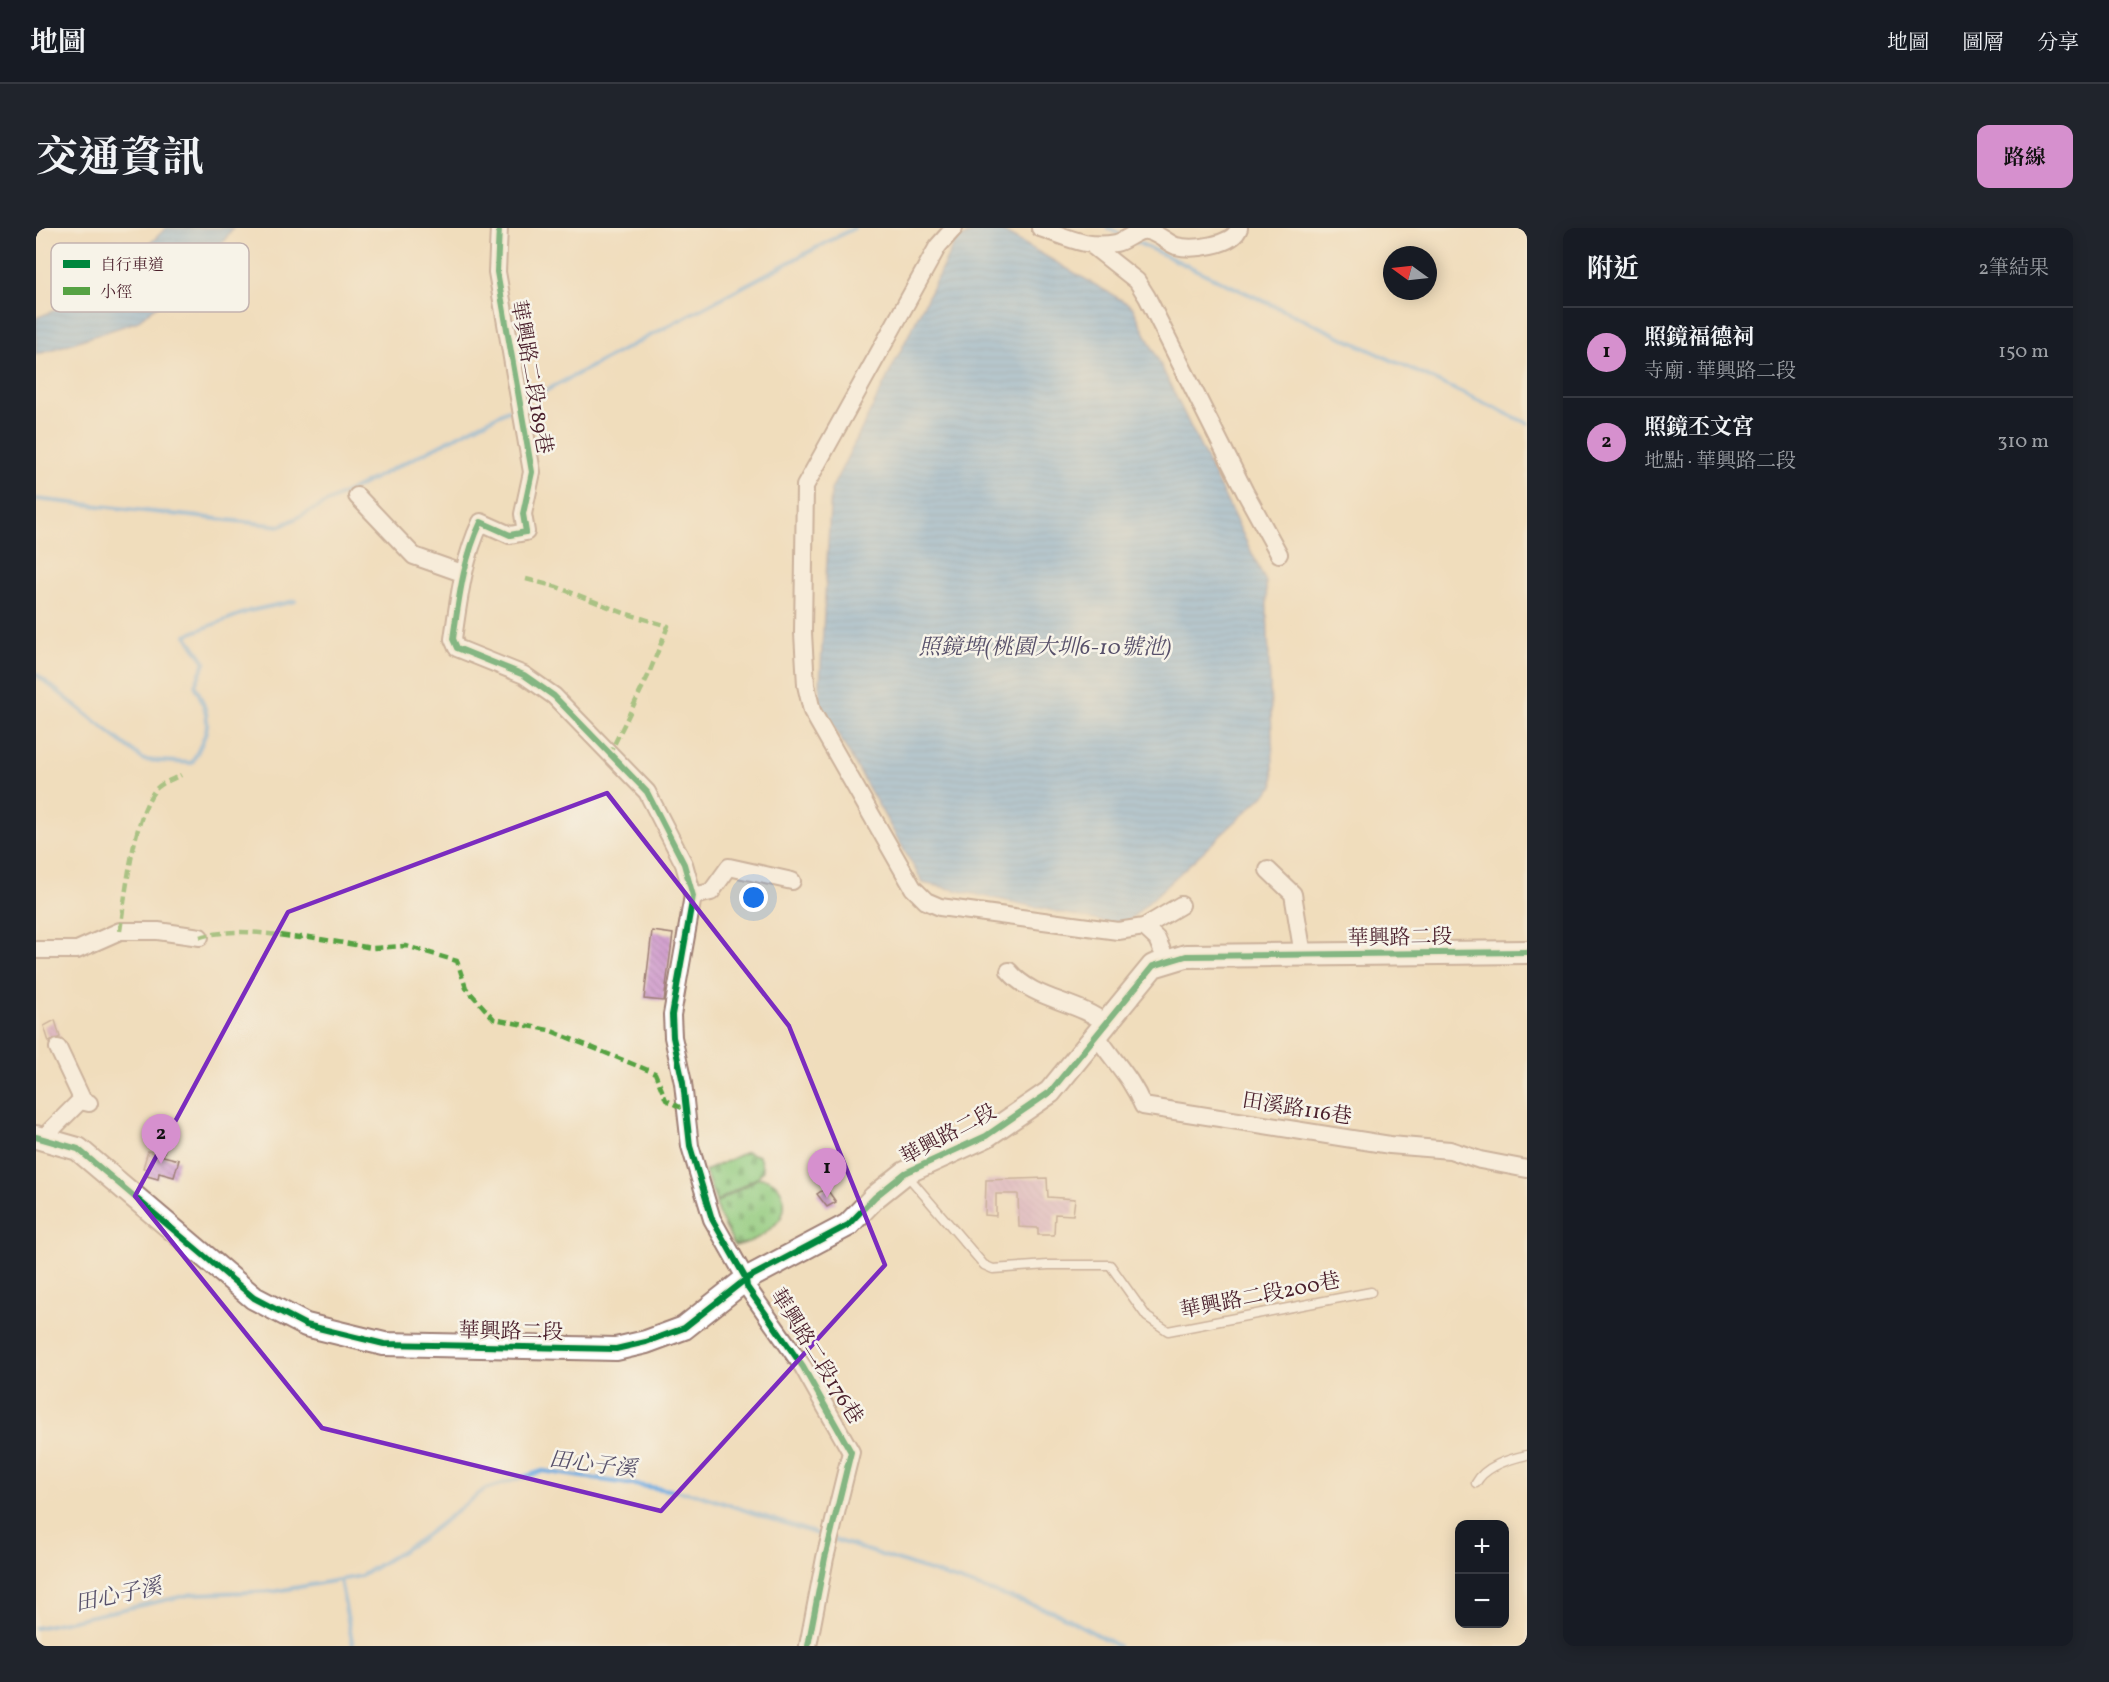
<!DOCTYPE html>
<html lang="zh-TW">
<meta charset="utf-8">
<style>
:root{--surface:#171b24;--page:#20242c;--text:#f1f3f6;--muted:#9ea1a6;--line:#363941;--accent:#d690ce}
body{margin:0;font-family:Vollkorn,"Noto Serif TC",serif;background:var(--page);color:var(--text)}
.controls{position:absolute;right:18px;bottom:18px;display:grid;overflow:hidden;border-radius:12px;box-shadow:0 3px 15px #0003}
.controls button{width:54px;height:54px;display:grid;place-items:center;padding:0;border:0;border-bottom:2px solid var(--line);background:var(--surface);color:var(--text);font:30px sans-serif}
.compass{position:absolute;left:1347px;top:18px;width:54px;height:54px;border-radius:50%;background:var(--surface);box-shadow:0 3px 15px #0003;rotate:285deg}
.you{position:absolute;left:718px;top:670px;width:21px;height:21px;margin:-15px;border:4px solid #fff;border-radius:50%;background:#1a73e8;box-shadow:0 0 0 9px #1a73e833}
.badge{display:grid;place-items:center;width:39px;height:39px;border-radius:50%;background:var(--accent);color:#111;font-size:20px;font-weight:700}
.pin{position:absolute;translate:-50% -50px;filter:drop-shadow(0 2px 3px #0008)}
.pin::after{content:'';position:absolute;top:32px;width:21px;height:18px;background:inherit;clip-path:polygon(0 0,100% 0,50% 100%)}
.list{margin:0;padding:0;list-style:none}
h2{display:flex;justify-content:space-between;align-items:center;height:78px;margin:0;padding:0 24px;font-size:26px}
h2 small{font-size:20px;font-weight:400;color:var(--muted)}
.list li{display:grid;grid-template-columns:39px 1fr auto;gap:18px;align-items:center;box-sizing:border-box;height:90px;padding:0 24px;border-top:2px solid var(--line)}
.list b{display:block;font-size:22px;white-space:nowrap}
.list p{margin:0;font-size:20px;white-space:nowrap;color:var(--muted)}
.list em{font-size:20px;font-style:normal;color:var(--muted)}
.map{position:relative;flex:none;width:1491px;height:1418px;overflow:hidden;border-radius:12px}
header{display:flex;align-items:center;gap:36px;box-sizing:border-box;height:84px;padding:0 30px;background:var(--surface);border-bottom:2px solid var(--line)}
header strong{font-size:28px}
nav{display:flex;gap:33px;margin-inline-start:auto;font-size:21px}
.intro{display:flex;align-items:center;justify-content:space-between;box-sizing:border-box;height:144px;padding:0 36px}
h1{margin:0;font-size:42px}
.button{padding:15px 27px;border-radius:12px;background:var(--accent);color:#111;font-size:21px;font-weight:700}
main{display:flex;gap:36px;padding:0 36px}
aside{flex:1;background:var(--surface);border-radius:12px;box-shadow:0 3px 15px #0003}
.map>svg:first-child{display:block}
</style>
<header>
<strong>地圖</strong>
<nav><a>地圖</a><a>圖層</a><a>分享</a></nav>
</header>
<div class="intro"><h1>交通資訊</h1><a class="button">路線</a></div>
<main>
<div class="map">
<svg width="1491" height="1418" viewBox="0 0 1491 1418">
<defs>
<pattern id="cemetery-stones" width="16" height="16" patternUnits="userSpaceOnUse" patternTransform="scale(1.5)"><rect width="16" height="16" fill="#92ca7d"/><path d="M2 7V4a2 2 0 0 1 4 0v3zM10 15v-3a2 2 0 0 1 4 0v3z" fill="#7fad6c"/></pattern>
<pattern id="water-rules" width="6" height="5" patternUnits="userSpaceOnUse" patternTransform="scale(1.5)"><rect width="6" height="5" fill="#6eaadf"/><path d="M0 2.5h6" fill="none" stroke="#5c8ab5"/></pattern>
<pattern id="building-back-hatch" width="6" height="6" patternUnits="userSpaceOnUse" patternTransform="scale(1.5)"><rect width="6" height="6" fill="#ca8fc9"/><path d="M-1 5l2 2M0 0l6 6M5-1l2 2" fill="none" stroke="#a674a3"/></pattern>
</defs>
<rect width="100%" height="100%" fill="#f7f3e8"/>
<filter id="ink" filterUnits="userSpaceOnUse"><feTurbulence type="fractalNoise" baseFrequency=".0167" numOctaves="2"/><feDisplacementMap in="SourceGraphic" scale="12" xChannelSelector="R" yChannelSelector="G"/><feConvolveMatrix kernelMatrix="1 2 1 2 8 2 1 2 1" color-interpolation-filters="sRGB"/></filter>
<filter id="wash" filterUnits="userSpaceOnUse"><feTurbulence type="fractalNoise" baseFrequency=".008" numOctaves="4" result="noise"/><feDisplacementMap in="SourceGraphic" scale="24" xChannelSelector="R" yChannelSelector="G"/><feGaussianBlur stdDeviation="1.35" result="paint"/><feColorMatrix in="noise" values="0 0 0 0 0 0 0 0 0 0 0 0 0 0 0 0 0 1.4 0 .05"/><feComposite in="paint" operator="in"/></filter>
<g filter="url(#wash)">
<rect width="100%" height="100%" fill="#f0ddbc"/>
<!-- cemetery -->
<path fill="url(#cemetery-stones)" stroke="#6e7454" stroke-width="1.5" d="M710 924 723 928 727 942 722 949 680 974 669 943Z
M722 950C744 948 755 975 744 991 733 1006 716 1014 699 1018L682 985 680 975Z"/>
<!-- water -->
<path fill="url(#water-rules)" stroke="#5c6485" stroke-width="1.5" d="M130 0H197L165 45 100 94 0 127V90C57 68 87 42 130 0Z
M946 0H961L1096 78 1230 354 1238 558 1087 698 887 655 783 473 795 262 920 12Z"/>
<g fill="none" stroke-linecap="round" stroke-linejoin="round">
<!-- stream -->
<path stroke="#6eaadf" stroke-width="4.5" d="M1072 0 1086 7
M1096 12 1491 195
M494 171 818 0
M0 271 245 298 472 182
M0 446 108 532 156 535C174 499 177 495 159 457L169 434 150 407 213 383 259 373
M304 1352 317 1418
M0 1400 157 1366 241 1363 325 1348 385 1311 449 1261 507 1243 660 1266 1021 1385 1082 1418"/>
</g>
<g id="blocks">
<!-- building -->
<path fill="url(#building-back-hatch)" d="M616 703 637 706 628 773 608 771Z
M19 792 24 809 13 814 8 798Z
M122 914 130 917 127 928 143 932 138 949 123 945 122 951 111 948 113 941 107 940 112 923 118 925Z
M1011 950 1012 969 1039 971 1037 987 1019 986 1018 1007H1002V1000L983 999 982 966H960V988L949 987 950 952Z
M790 960 800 974 791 979 781 966Z"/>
</g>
</g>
<g filter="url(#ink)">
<use href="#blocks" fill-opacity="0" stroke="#9d7e74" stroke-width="1.5"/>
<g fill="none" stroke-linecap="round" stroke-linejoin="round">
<!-- lane casing -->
<g stroke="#9d7e74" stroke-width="11">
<path id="lane" d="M870 946 948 1037 957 1041 1012 1037H1074L1111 1089 1132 1103 1335 1064
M1440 1255C1449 1238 1473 1231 1491 1227"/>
</g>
<!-- street casing -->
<g stroke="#9d7e74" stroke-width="20">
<path id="street" d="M463 0 461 44 496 244 487 286 490 304 474 307 445 294C427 332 423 370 417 411L421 420 488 447 518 468 611 564 648 636 657 668 636 787 637 809 647 855 654 918 676 991 710 1051 711 1059 767 1139 815 1224 789 1330 772 1418
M918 0 902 18 769 258 767 405 770 457 776 483 877 660 890 673 904 679 1082 703 1108 699 1145 677
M1004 0C1031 9 1051 21 1080 15 1089 13 1097 5 1106 3 1118 1 1129 14 1140 18 1156 22 1197 18 1203 0
M1058 19 1101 53 1111 69 1209 264 1243 326
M321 268 378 328 426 345
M1232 642 1257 666 1267 727
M657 668 675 664 693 639 756 653
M1108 699 1121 711 1131 734
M0 722H41L84 703H122L164 709
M973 743C998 773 1041 772 1070 796
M1061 808C1078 834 1095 849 1107 878L1354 917 1414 922 1444 932 1491 941
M22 820 47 873
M6 911 44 873 53 875"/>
</g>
<!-- secondary casing -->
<g stroke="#9d7e74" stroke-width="26">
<path id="secondary" d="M0 909 42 921 218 1070 270 1097 348 1116 580 1121 610 1114 648 1100 710 1051 812 997 839 969 869 945 950 908 1014 864 1117 738 1150 728 1491 724"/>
</g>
<!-- lane -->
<use href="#lane" stroke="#fff" stroke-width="8"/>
<!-- street -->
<use href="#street" stroke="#fff" stroke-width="16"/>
<!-- secondary -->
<use href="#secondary" stroke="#fff" stroke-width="22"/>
<!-- quiet -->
<path stroke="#56a243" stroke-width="4.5" stroke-dasharray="9 4.5" stroke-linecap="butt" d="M490 351 521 359 588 385 632 398 612 448 573 527
M84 703C89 670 98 583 121 560 127 554 138 551 145 547
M164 709C197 700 229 705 263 710L268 708 336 720 370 718 421 733 430 760 458 791 513 802 619 845 630 872 650 882"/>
<!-- cycleway casing -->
<g stroke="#f7f3e8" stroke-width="10">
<path id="cycleway" d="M463 0 461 44 496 244 487 286 490 304 474 307 445 294C427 332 423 370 417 411L421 420 488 447 518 468 611 564 648 636 657 668 636 787 637 809 647 855 654 918 676 991 710 1051 711 1059 767 1139 815 1224 789 1330 772 1418
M0 909 42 921 218 1070 270 1097 348 1116 580 1121 610 1114 648 1100 710 1051 812 997 839 969 869 945 950 908 1014 864 1117 738 1150 728 1491 724"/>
</g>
<!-- cycleway -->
<use href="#cycleway" stroke="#00873e" stroke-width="6"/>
</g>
</g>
<!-- marked area -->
<path d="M0 0H1491V1418H0ZM571 565 753 798 849 1037 625 1283 286 1200 99 968 252 684Z" fill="#f0ddbc" fill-opacity=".55" fill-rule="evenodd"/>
<path fill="none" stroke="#7b2cbf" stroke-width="4.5" stroke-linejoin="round" d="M571 565 753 798 849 1037 625 1283 286 1200 99 968 252 684Z"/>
<g text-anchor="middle" stroke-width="5" stroke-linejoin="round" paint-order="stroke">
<!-- street labels -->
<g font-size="21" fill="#4a1f2b" stroke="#f7f3e8">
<text transform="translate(496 149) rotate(80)" y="7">華興路二段189巷</text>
<text transform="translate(1364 709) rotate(-1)" y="7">華興路二段</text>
<text transform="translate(1261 880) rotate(9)" y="7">田溪路116巷</text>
<text transform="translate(912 906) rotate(-28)" y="7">華興路二段</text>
<text transform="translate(1224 1067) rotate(-11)" y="7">華興路二段200巷</text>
<text transform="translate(475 1103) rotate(1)" y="7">華興路二段</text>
<text transform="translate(781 1128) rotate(58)" y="7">華興路二段176巷</text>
</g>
<!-- water labels -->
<g font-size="22" font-style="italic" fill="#57506a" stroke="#f7f3e8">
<text x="1009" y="426">照鏡埤(桃園大圳6-10號池)</text>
<text transform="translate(557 1235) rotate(7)" y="8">田心子溪</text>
<text transform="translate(82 1366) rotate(-12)" y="8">田心子溪</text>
</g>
</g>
<!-- legend -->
<rect x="15" y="15" width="198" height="69" rx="9" fill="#f7f3e8" stroke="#c3b3af" stroke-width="1.5"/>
<rect x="27" y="32" width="27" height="8" fill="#00873e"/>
<rect x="27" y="59" width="27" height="8" fill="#56a243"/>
<g font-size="16" fill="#4a1f2b">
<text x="64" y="42">自行車道</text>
<text x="64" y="69">小徑</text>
</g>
</svg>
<div class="controls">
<button>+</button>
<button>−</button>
</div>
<svg class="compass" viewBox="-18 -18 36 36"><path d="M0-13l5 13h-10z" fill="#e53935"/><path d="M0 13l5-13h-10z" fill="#9ea1a6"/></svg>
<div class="you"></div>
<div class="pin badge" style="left:791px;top:970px">1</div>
<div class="pin badge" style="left:125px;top:936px">2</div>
</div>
<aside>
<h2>附近<small>2筆結果</small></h2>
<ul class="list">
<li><span class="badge">1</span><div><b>照鏡福德祠</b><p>寺廟 · 華興路二段</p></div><em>150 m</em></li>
<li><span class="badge">2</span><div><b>照鏡丕文宮</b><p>地點 · 華興路二段</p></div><em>310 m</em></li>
</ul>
</aside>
</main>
